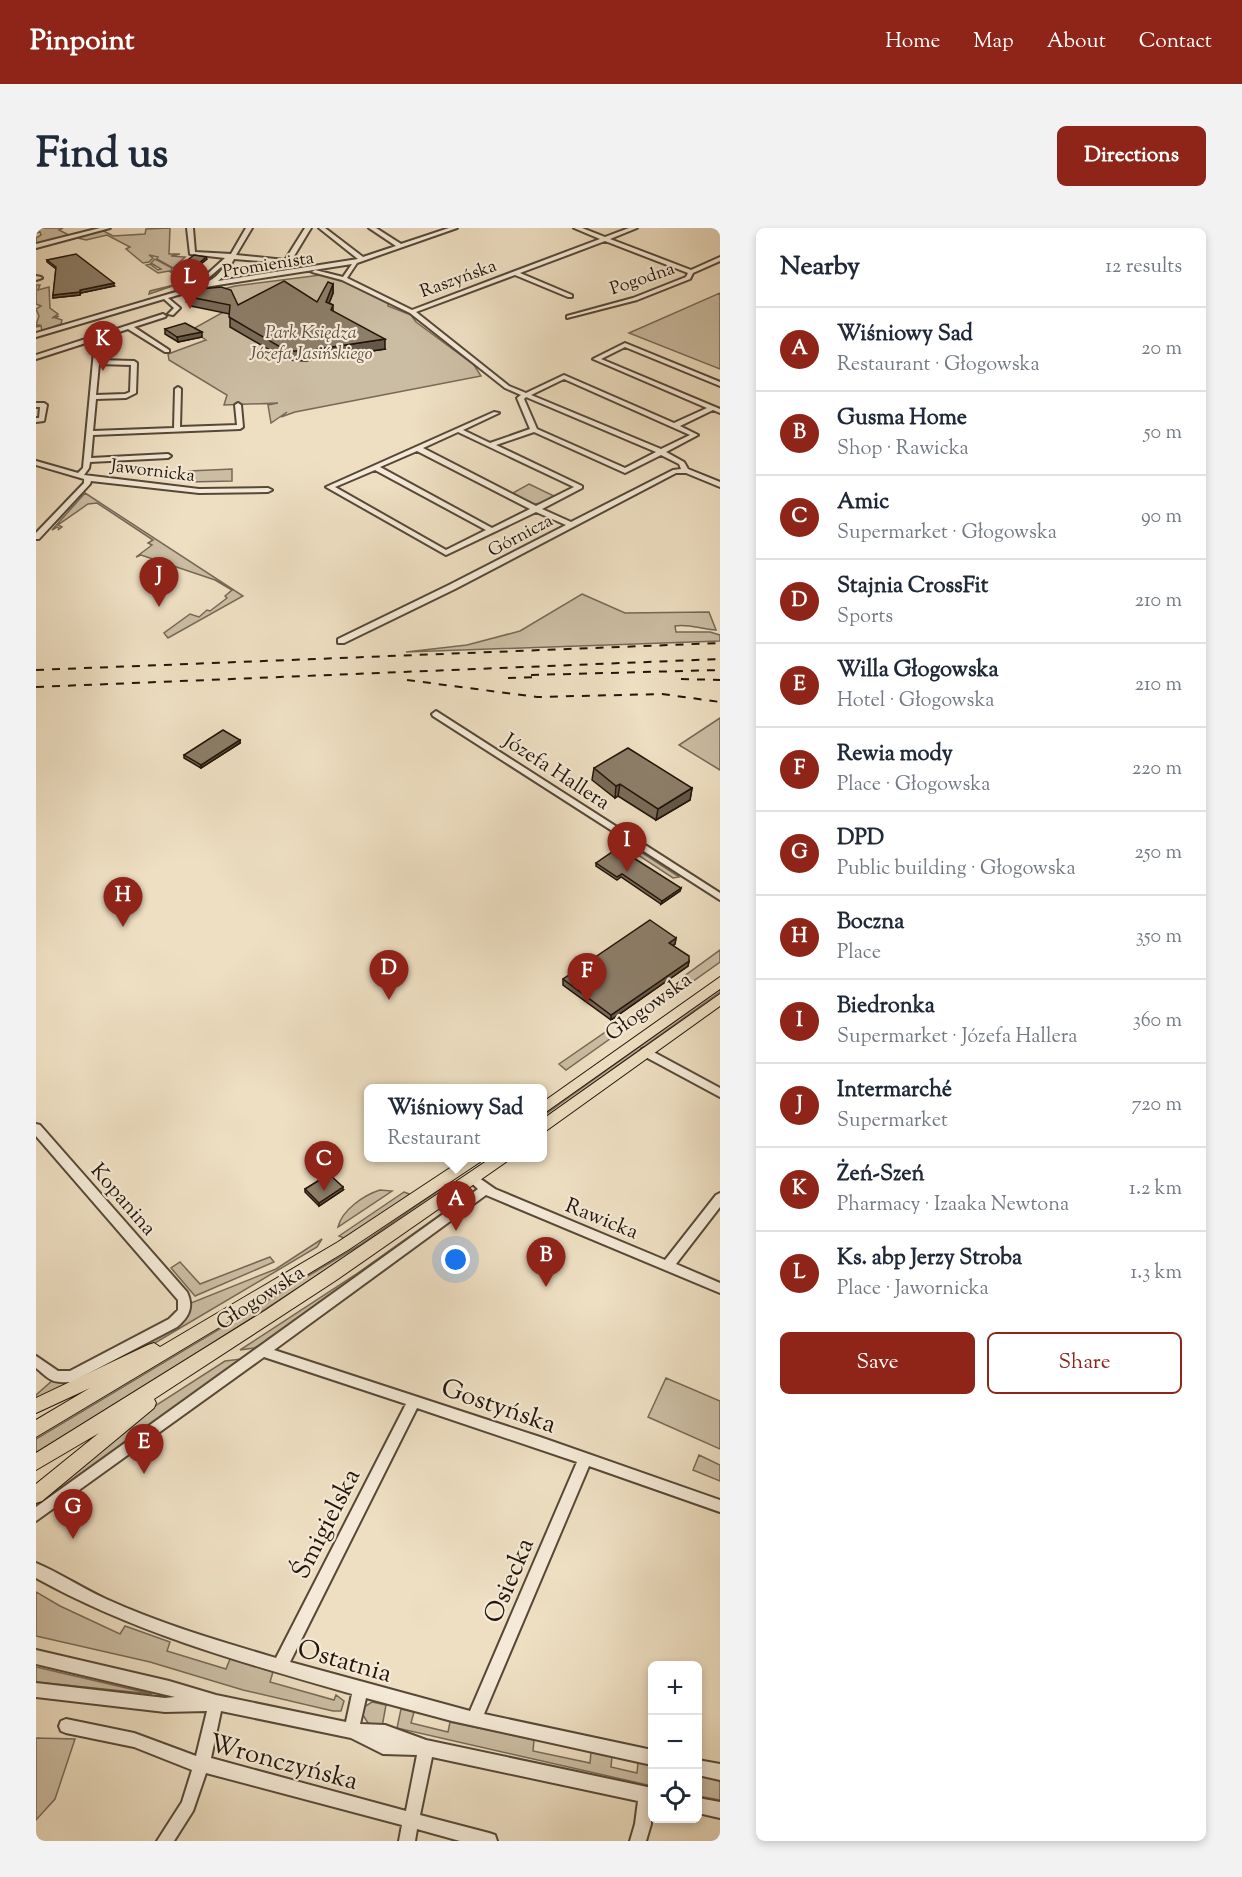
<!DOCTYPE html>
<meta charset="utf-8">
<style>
:root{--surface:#fff;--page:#f2f2f3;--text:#1f2937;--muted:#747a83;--line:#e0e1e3;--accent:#8f2418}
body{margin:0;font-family:"Sorts Mill Goudy",serif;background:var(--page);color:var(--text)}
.controls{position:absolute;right:18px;bottom:18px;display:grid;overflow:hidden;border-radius:9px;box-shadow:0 3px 9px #0003}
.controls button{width:54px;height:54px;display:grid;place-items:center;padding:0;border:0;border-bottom:2px solid var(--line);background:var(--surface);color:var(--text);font:30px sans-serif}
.you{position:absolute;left:420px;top:1032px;width:21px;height:21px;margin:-15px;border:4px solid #fff;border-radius:50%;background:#1a73e8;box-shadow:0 0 0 9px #1a73e833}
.badge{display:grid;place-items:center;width:39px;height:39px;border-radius:50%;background:var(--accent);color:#fff;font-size:20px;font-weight:700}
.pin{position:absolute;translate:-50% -50px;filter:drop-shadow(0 2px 3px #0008)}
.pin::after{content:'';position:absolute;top:32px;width:21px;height:18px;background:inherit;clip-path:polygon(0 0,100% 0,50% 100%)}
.popup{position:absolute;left:328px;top:856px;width:183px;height:78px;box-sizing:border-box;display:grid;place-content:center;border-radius:9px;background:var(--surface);filter:drop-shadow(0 2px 4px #0005);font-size:20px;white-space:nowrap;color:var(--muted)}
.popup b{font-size:22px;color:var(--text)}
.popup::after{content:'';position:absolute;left:50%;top:100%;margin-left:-12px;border:12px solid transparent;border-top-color:var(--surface)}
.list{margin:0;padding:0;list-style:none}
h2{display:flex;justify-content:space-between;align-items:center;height:78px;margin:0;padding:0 24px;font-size:26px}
h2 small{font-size:20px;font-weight:400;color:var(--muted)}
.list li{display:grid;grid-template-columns:39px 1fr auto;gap:18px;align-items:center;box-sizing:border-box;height:84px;padding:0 24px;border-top:2px solid var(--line)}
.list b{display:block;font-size:22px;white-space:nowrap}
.list p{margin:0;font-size:20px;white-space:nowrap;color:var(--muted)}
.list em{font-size:20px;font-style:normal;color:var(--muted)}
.actions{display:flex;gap:12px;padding:18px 24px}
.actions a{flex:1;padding:14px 0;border:2px solid var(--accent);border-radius:9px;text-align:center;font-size:21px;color:var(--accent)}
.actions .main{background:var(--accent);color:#fff}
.icon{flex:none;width:33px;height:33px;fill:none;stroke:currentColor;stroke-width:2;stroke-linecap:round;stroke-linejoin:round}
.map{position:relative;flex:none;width:684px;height:1613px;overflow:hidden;border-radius:9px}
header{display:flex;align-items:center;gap:36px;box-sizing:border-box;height:84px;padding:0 30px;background:var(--accent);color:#fff}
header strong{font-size:28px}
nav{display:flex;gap:33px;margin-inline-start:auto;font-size:21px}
.intro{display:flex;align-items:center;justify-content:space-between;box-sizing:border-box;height:144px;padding:0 36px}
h1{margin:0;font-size:42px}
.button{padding:15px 27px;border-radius:9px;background:var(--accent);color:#fff;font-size:21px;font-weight:700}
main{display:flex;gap:36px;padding:0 36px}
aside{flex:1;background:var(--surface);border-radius:9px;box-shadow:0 3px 9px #0003}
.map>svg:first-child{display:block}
</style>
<header>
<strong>Pinpoint</strong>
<nav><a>Home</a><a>Map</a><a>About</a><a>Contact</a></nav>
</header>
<div class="intro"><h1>Find us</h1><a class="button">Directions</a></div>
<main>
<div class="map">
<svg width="684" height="1613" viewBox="0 0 684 1613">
<rect width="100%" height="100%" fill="#eedfc2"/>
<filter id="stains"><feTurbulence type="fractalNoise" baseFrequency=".00333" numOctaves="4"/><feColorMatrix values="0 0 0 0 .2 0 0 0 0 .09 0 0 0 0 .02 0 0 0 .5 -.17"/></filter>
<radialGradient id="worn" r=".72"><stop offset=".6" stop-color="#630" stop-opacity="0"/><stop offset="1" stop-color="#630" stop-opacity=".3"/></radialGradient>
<!-- green -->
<path fill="#cbbda3" stroke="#776956" stroke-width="1.5" d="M0 0H27L23 2 31 6 28 10 0 17V10L5 7 4 4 0 5Z
M134 0 133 26H144L135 28 149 29 137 40 121 31 122 29 113 27 117 30 113 34 107 35 90 21 94 19 71 7 50 12 38 9 66 2 77 8 109 6 110 1Z
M119 31 136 40 135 43 160 50 113 66 114 63 146 55 144 54 149 52 133 43 122 45 110 37 114 36 122 42 125 41 115 35Z
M285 47 316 56 352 73V78L375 87 380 94 438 137 445 148 259 184 245 189 251 184 235 195 232 177 242 175 188 177 191 167 133 132 132 126 170 112 155 102 193 81 153 75 150 74 152 70 199 58Z
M0 57H4L2 62 13 59 14 80 22 86 16 90 23 88 20 90 26 92 25 96 6 103 5 98 0 99 3 97H0L3 88 0 81 5 78 0 76Z
M684 65V141L593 105Z
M196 241V253L153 254V243Z
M493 256 520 269C498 280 495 277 475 266Z
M49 265 207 368 132 410 128 405 154 386 163 389 171 382 174 383 191 370 189 368 196 362 179 352 105 327 100 329 116 317 112 315 117 312 61 275 52 276 22 297 26 299 22 302 23 300 21 299 16 302Z
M546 366 589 385 673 384 680 402C666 402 653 395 639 398L640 404H674L684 407V413L370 424 431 417 484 403Z
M684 490V542L643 517Z
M585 611 642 648 643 649 637 650 582 614Z
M684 722V734L639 766 635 767 629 762Z
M684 761V764L507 891V888Z
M571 803 578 808 530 842 523 836Z
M408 959 410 961C276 1053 139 1140 0 1225V1211L322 1018Z
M344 962 356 963 302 999C306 982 328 967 344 962Z
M368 964 373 966 372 969 308 1010 303 1008Z
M420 970 422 977 236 1110H233L234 1112 218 1120 204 1122 319 1047 412 981 415 973Z
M286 1011 281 1019 112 1119 0 1171V1167L17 1152 151 1088 155 1075 240 1041Z
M234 1029 238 1034 159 1068 135 1040 144 1034 164 1056Z
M205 1131V1132L0 1278V1272L122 1176 189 1133Z
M630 1150 684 1173V1221L612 1189Z
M663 1227 684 1237V1253L657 1242Z
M0 1364 24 1378 84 1406 89 1398 134 1414 131 1423 190 1441 194 1431 237 1444 234 1454 298 1472 300 1467 308 1473 305 1483H297L207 1462 114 1434 0 1408Z
M0 1439 116 1466 0 1454Z
M336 1474 350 1477 346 1499 332 1495 327 1487 328 1479Z
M365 1481 378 1484 375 1495 412 1504 414 1494 498 1512 497 1523 554 1535 555 1524 576 1528 575 1539 601 1545 602 1534 616 1537V1558L361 1500Z
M0 1510 39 1511 19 1571 0 1592Z
M662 1546 684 1551V1572L662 1568Z"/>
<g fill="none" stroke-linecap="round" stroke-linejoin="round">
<!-- minor casing -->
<g stroke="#564837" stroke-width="4">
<path id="minor" d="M64 0H74L0 20V16Z
M151 0H157L159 24 195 26 210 0H216L200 27 249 32 269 0H275L255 33 273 34 275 35V37L198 31 189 47 182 53 322 31 283 0H289L327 29 360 18 333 0H340L365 16 413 0H421L321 35 311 50 376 82 564 11 538 0H546L569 9 593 0H601L574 11 655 42 684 29V33L657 45 654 51 601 72 531 90V88L597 70 650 49 652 45 569 13 484 45 536 67V69H532L479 47 380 84 473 158 490 165 528 147 638 195 671 180 557 131 589 115 684 154V158L589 119 565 131 684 181V185L677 182 644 198 662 207 630 224 648 234 652 241 684 254V259L650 245H640L419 361 308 415H302V411L413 357 530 297 500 284 410 327 290 259 458 184 463 185 427 202 454 215 494 201 481 170 485 167 469 160 374 85 306 52 276 44 279 42 307 49 316 36 169 59 132 70 144 80 137 87 132 86 138 80 128 71 0 109V105L157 59 189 30 154 26ZM191 34C184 46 177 53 165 56ZM528 151 654 207 625 221 495 167ZM490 169 620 224 589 240 501 201 488 171ZM422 204 538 259 500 278 387 220ZM498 204 589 245 625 227 643 236 645 241 637 242 535 294 506 281 546 260V258L460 217ZM381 223 494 281 456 300 344 239ZM339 242 450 302 410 322 299 259Z
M0 48 5 49 6 50 0 52Z
M127 86 130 88 129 89 98 99 133 122V124H129L92 101 65 110 63 132 98 133 101 135 100 165 90 170 60 171 57 203 138 200 139 161 142 159 145 161 144 199 201 197 199 177 202 175 205 177 207 199 204 201 57 207 55 230 132 226 135 228 132 230 54 234 53 240 48 247 163 261 232 260 236 262 232 264 163 265 55 253 54 256 3 311H0V305L48 255V251L0 237V233L42 245 47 240 59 112 0 131V127ZM63 136 95 137 94 164 89 166 60 167Z
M0 175H8L11 177 8 193 0 194V190H3L4 179H0Z
M400 483 684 665V672L397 488 396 486Z
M610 820 684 860V869L606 827 605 824 606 821Z
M0 896 4 897 151 1064C158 1079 153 1089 141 1099L36 1154C15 1155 16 1153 0 1140V1128L22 1143H34L133 1091 142 1082V1072L0 908Z
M436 945 459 961 629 1032 680 967 684 965V979L640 1036 684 1055V1065L450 967 238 1122 504 1209 684 1272V1284L553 1238 448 1486 616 1522V1537L416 1493 330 1470 324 1496 349 1497 390 1512 616 1560 615 1596 610 1613H594L599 1596 602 1573 396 1529 384 1587 453 1605 459 1607 461 1613H424L381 1601 379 1613H363L366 1597 170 1545 157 1583 138 1613H121L146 1574 156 1542 98 1519 30 1505 25 1503 23 1498 25 1493 30 1491 98 1505 160 1528 171 1483 129 1484 0 1469V1455L129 1470 139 1469 0 1436V1422L133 1453 180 1467 310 1494 316 1466C208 1435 99 1405 0 1350V1335C24 1345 46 1360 70 1371 125 1396 183 1413 240 1430L370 1176 228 1129 0 1293V1279L442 961 430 950 432 947ZM381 1180 541 1234 434 1483 254 1434ZM185 1483 315 1510 347 1526 381 1527 370 1583 175 1530Z
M662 1532 684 1536V1552L662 1547Z
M662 1570 684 1574V1590L662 1585Z"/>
</g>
<!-- major casing -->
<g stroke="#231509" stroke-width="2">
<path id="major" d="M684 749V761L507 886V874Z
M684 766V778L507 905V891Z
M429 930H446L444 934 312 1022 0 1209V1192L54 1160 0 1185V1170L112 1117 118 1115 124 1119 302 1014Z
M455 930H472L470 934 299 1053 118 1171 120 1175 118 1180 6 1273 0 1275V1256L63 1205 0 1242V1225L230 1082Z"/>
</g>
<!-- minor -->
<use href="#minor" fill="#f4ead7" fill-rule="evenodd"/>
<!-- major -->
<use href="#major" fill="#eedfc2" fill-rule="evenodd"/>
<!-- rail -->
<path stroke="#231509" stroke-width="2" stroke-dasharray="8 8" stroke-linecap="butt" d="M0 442 684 415
M495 447 684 442
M472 450 504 449
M645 451 684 452
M371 452 501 469 626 466 684 474
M0 459 684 431"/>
</g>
<!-- wall -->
<path fill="#796c5a" stroke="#231509" stroke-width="1.5" d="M171 31 161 39 148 37V35Z
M11 32 78 58 45 65 44 67 17 70 20 41 11 34Z
M297 56V65L293 75 297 77V83L349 121 269 133 251 132 194 99V86L155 78 154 69 202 77 281 74Z
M129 101 166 109 142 114 129 106Z
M204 512V515L165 540 148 530V527Z
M558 540 656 560 654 572 620 592 582 568 579 570 556 552Z
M560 635 645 660 644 663 625 676 585 649 581 652 560 638Z
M640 710 639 716 637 718 653 733 652 738 575 792 527 757V751Z
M269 961 307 962 283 978 269 964Z"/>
<!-- shaded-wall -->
<path fill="#63584a" stroke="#231509" stroke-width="1.5" d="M170 29 171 31 161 39V37Z
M78 55V58L45 65 44 62Z
M297 56V65L290 83V74Z
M44 64V67L17 70V67Z
M166 104V109L142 114 141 109Z
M349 111V121L269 133V123Z
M204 512V515L165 540V537Z
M584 556 582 568 579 570 580 558Z
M656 560 654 572 620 592 622 581Z
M645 660 644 663 625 676 626 673Z
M640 710 639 716 632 721 633 715Z
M653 733 652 738 575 792V787Z
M307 959V962L283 978V975Z"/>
<!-- building -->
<path fill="#8d7e69" stroke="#231509" stroke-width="1.5" d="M40 26 78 55 44 62V64L17 67 20 39 11 32Z
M158 27 170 29 161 37 148 35Z
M248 53 281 74 292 54 297 56 290 74 297 77 295 82 349 111 269 123H251L193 89 194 77 154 69 165 61 185 59 195 62 202 77Z
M149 95 166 104 141 109 129 101Z
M187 502 204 512 165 537 148 527Z
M592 520 656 560 622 581 584 556 580 558 558 540Z
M582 620 645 660 626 673 586 646 581 649 560 635Z
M614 692 640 710 633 715 653 728V733L575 787 527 751Z
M293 946 307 959 283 975 269 961Z"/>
<g text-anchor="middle" stroke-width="4.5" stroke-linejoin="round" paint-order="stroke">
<!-- far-street labels -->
<g font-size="18" fill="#231509" stroke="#f4ead7">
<text transform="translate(232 36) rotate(-9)" y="6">Promienista</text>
<text transform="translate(422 50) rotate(-20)" y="6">Raszyńska</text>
<text transform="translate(606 50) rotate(-19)" y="6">Pogodna</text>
<text transform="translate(117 242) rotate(7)" y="6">Jawornicka</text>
<text transform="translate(484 307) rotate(-28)" y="6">Górnicza</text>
</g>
<!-- far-park labels -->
<g font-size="18" font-style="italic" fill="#5e503f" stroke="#f4ead7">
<text x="275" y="110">Park Księdza<tspan x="275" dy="21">Józefa Jasińskiego</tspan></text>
</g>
<!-- street labels -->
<g font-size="21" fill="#231509" stroke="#f4ead7">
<text transform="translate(521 543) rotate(33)" y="7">Józefa Hallera</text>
<text transform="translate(612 778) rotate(-36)" y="7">Głogowska</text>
<text transform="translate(88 971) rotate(49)" y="7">Kopanina</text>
<text transform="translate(566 990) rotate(22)" y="7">Rawicka</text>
<text transform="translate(224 1069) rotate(-33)" y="7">Głogowska</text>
</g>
<!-- near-street labels -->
<g font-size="26" fill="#231509" stroke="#f4ead7">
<text transform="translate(463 1177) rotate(19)" y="9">Gostyńska</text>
<text transform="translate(289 1295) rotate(-63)" y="9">Śmigielska</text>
<text transform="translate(472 1352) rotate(-67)" y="9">Osiecka</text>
<text transform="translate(309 1432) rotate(16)" y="9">Ostatnia</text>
<text transform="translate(248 1533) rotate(15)" y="9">Wronczyńska</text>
</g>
</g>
<rect width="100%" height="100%" filter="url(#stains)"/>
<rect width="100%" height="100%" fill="url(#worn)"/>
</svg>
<div class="controls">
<button>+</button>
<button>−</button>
<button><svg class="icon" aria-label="locate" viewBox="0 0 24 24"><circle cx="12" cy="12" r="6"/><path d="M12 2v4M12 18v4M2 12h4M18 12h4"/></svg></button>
</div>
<div class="you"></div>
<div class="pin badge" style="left:420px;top:1003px">A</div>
<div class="popup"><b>Wiśniowy Sad</b>Restaurant</div>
<div class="pin badge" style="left:510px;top:1059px">B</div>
<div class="pin badge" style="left:288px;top:963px">C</div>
<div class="pin badge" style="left:353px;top:772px">D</div>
<div class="pin badge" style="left:108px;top:1246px">E</div>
<div class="pin badge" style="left:551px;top:775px">F</div>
<div class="pin badge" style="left:37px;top:1311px">G</div>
<div class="pin badge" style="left:87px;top:699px">H</div>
<div class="pin badge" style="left:591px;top:644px">I</div>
<div class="pin badge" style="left:123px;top:379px">J</div>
<div class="pin badge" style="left:67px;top:143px">K</div>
<div class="pin badge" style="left:154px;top:81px">L</div>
</div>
<aside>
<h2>Nearby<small>12 results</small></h2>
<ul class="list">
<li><span class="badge">A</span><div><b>Wiśniowy Sad</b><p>Restaurant · Głogowska</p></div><em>20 m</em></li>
<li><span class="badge">B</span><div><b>Gusma Home</b><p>Shop · Rawicka</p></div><em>50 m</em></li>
<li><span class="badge">C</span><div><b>Amic</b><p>Supermarket · Głogowska</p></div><em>90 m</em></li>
<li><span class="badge">D</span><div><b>Stajnia CrossFit</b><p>Sports</p></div><em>210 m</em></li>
<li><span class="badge">E</span><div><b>Willa Głogowska</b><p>Hotel · Głogowska</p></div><em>210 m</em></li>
<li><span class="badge">F</span><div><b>Rewia mody</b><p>Place · Głogowska</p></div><em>220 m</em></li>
<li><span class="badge">G</span><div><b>DPD</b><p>Public building · Głogowska</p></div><em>250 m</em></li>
<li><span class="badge">H</span><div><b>Boczna</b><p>Place</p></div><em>350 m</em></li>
<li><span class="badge">I</span><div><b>Biedronka</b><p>Supermarket · Józefa Hallera</p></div><em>360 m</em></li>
<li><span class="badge">J</span><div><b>Intermarché</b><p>Supermarket</p></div><em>720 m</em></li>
<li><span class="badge">K</span><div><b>Żeń-Szeń</b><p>Pharmacy · Izaaka Newtona</p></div><em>1.2 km</em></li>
<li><span class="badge">L</span><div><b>Ks. abp Jerzy Stroba</b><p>Place · Jawornicka</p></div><em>1.3 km</em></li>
</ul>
<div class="actions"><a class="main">Save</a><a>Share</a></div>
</aside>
</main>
